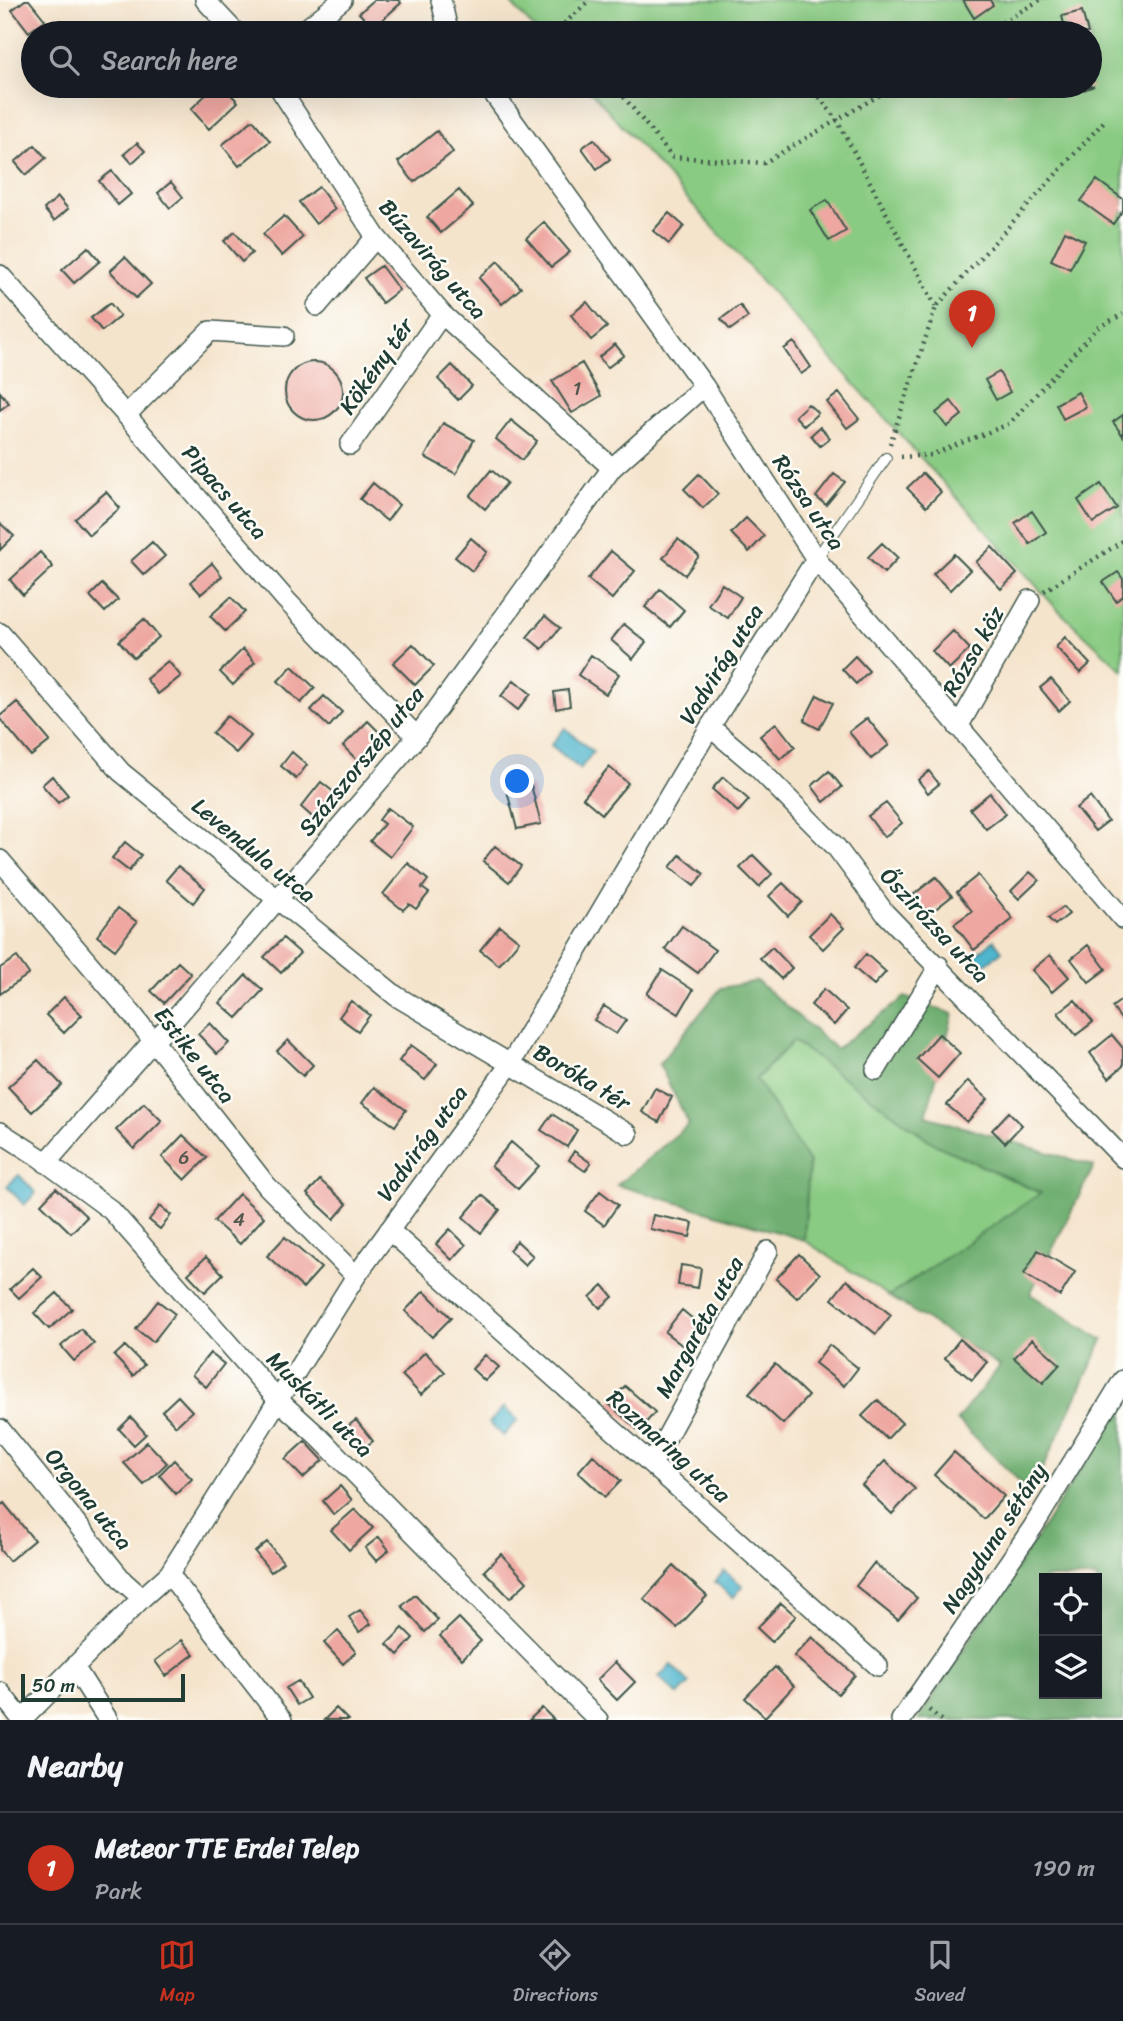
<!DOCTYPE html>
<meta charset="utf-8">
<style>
:root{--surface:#171b24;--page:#20242c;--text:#f1f3f6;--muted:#9ea1a6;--line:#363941;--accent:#c8321e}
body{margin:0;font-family:Sriracha,sans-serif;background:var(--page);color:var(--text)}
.controls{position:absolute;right:21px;bottom:21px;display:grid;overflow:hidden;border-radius:0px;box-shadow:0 7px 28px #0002}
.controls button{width:63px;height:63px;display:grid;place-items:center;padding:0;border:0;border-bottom:2px solid var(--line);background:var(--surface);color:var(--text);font:35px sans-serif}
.scale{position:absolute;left:21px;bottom:18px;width:164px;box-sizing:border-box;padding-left:7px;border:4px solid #1f3d34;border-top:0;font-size:19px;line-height:24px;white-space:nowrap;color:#1f3d34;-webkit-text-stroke:5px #fdfcf7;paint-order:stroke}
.you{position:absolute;left:518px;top:782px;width:24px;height:24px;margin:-18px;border:5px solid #fff;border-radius:50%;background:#1a73e8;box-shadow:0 0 0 10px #1a73e833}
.badge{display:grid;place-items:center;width:46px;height:46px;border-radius:50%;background:var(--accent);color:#fff;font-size:23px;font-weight:700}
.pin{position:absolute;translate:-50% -58px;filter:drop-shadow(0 2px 4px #0008)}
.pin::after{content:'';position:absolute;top:37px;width:24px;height:21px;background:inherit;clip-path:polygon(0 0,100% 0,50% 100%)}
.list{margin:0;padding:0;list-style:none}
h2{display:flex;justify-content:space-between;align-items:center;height:91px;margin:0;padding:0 28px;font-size:30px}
h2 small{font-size:23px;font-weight:400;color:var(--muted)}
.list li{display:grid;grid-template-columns:46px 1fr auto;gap:21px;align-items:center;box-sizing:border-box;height:112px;padding:0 28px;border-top:2px solid var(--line)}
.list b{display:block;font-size:26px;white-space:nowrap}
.list p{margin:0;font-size:23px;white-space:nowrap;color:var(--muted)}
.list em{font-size:23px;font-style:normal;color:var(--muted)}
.icon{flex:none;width:38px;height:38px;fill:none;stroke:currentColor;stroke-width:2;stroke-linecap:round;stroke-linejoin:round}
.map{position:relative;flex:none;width:1123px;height:1720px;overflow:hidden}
.search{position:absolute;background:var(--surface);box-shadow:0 7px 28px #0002;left:21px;right:21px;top:21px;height:77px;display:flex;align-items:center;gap:18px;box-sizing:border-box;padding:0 24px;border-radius:38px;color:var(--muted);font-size:26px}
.sheet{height:203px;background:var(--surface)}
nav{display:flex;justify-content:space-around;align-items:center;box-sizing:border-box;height:98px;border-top:2px solid var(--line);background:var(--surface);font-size:19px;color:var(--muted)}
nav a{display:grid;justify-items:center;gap:4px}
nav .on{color:var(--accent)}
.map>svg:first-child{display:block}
</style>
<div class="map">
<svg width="1123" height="1720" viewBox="0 0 1123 1720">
<rect width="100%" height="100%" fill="#fdfcf7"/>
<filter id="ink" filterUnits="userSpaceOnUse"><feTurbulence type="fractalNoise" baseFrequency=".0143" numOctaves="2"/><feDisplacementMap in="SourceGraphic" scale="14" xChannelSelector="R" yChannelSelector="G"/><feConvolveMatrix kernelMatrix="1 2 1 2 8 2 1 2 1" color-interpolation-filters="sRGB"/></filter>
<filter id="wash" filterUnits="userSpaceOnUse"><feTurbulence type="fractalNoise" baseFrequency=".00686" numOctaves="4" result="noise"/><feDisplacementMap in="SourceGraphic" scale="28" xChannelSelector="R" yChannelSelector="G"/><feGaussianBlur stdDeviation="1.57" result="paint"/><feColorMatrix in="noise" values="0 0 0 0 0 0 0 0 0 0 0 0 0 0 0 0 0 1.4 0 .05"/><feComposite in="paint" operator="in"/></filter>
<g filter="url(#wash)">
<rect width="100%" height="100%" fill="#f5e4cc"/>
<!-- green -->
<path fill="#8acb83" stroke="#54845c" stroke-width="2" d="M508 0H1123V671L1058 610 586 86H1090V33H538Z
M793 1041 936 1145 1042 1194 889 1296 804 1240 809 1163 756 1079Z"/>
<!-- forest -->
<path fill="#6faf71" stroke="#477652" stroke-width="2" fill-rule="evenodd" d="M757 981 836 1049 905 997 953 1014 926 1116 1094 1166 1030 1294 1103 1340 1031 1493 957 1420 1000 1366 889 1296 1041 1193 936 1145 793 1041 756 1079 809 1163 804 1240 617 1185 689 1124 659 1064 721 988Z
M1123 1404V1720H918ZM1044 1578H1097V1694H1044Z"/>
<!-- water -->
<path fill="#50b6ce" stroke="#387a81" stroke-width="2" d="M565 728 593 752 580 769 551 745Z
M994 940 1002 951 983 966 974 956Z
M19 1175 36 1193 24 1205 7 1186Z
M504 1407 518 1420 503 1436 489 1423Z
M724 1571 743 1586 733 1598 715 1582Z
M671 1665 690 1683 678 1695 659 1677Z"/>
<g id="blocks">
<!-- building -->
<path fill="#eea7a1" d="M25 0H29L45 20 29 32 12 10Z
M374 0H399L401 3 373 28 359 13Z
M963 0H990L993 5 974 18Z
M1082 11 1088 33H1066L1062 16Z
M215 86H223L238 102 209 129 191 109Z
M1004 86H1026L1007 93Z
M1073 86H1094L1076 93Z
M253 120 270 141 239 166 222 145Z
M437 131 453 152 414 182 398 162Z
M594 139 610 159 597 169 582 148Z
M137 143 145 151 132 163 124 154Z
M35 145 46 158 26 175 15 162Z
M112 171 131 194 118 205 99 181Z
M1097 180 1123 199V210L1113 224 1081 201Z
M171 182 183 197 170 208 158 193Z
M319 187 335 209 316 224 299 202Z
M459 190 473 206 441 233 427 217Z
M58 197 68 209 54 221 44 209Z
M827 200 846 231 829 241 810 210Z
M669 213 684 226 669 244 653 231Z
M284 216 303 237 282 256 263 234Z
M544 222 570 252 551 267 526 238Z
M1065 231 1085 241 1070 269 1051 260Z
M235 232 252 253 242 262 224 241Z
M88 247 100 261 74 283 62 270Z
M125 257 151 284 136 298 110 271Z
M498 261 521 288 502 304 479 278Z
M381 266 399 290 382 303 364 278Z
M587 302 607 327 591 340 571 315Z
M110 303 120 316 102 331 91 318Z
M740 305 748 317 730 330 721 319Z
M794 342 811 367 801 374 784 349Z
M615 344 624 355 607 368 599 357Z
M285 391a29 29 0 1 1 58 0a29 29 0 1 1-58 0Z
M582 363 601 396 572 413 552 381Z
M452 365 472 386 458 400 438 379Z
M999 372 1010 392 996 400 985 380Z
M0 392 9 403 0 410Z
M1078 392 1086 407 1063 419 1056 404Z
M839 393 859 419 847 428 827 402Z
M951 401 962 415 947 427 936 413Z
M808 404 818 413 804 426 795 416Z
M1123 415V436L1113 422Z
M511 420 537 441 522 460 496 439Z
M443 423 474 440 456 474 425 457Z
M820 427 830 438 820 446 811 435Z
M491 470 507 483 485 509 470 496Z
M923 473 941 492 926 507 907 488Z
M699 474 718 494 703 508 684 489Z
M834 474 845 482 826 505 816 497Z
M373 483 399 505 387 521 360 499Z
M1101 484 1117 508 1093 523 1078 500Z
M106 492 120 508 89 535 75 519Z
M1032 511 1046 532 1030 544 1015 523Z
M746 518 764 536 749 552 731 533Z
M1 524 14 536 0 550V525Z
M471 538 487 552 472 571 455 557Z
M678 539 699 556 685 575 663 558Z
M152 542 165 556 144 575 131 561Z
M882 543 898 558 884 573 868 557Z
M992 547 1017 574 1001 589 976 562Z
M611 551 635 571 612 599 588 579Z
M40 552 53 567 23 595 10 580Z
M954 554 970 570 950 590 933 574Z
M212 563 222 576 201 594 190 582Z
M1118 572 1123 579V596L1116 601 1103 582Z
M102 584 118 600 105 612 90 596Z
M722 584 741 597 728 618 708 605Z
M660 589 684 610 670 627 645 607Z
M231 597 245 612 225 631 210 616Z
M545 616 560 628 542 649 527 637Z
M144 619 159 637 134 658 119 641Z
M624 624 646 642 633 659 611 640Z
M953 631 970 649 949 669 932 651Z
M1065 637 1090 664 1080 673 1056 647Z
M413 644 434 666 415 685 393 663Z
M243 649 255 662 233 685 220 672Z
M591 655 619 674 606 694 578 675Z
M855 656 869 671 856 684 842 669Z
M168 661 181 676 158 694 146 679Z
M292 666 315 688 301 703 278 681Z
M1051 679 1070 701 1059 711 1040 688Z
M514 680 531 694 518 710 501 696Z
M568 690 570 706 556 709 554 692Z
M817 695 833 703 819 729 804 721Z
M324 696 342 712 329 727 311 710Z
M17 702 50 741 31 756 0 719V716Z
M227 716 251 736 236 753 212 733Z
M867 718 889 745 871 759 849 732Z
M368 721 383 736 359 762 343 746Z
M776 723 795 747 780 759 760 736Z
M292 752 307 765 296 779 281 766Z
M609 767 628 783 602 814 583 798Z
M829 771 842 787 824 802 812 786Z
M929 771 939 784 928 793 918 780Z
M52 776 68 795 58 803 42 785Z
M723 777 749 800 738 812 712 789Z
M321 782 340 797 319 823 301 807Z
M531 785 541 824 517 829 507 791Z
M990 793 1006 814 986 829 970 809Z
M1090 797 1108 821 1095 831 1076 808Z
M886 803 902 823 884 837 868 816Z
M388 808 413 827 390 857 370 841 384 824 379 820Z
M125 842 141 855 129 871 112 858Z
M495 846 521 866 509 882 483 861Z
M680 855 704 874 694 886 670 867Z
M753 855 772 874 759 887 740 868Z
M408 863 428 880 422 888 429 893 416 909 409 904 403 910 383 894Z
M178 866 205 888 193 903 166 880Z
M1030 872 1039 880 1019 899 1011 891Z
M978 875 1013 919 974 950 954 924 972 911 957 892Z
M936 877 952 896 929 914 913 895Z
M783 883 802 902 788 916 769 896Z
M1063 907 1069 914 1055 925 1048 918Z
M118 908 137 922 115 950 97 936Z
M830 914 844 928 823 949 809 935Z
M500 926 519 941 499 965 480 950Z
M682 926 715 950 698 973 665 949Z
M283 938 300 953 281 973 264 957Z
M1088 945 1106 969 1089 982 1071 959Z
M772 947 792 968 781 979 760 958Z
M866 954 886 972 874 985 854 968Z
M1050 955 1069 977 1052 992 1032 970Z
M17 957 29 974 0 994V968Z
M178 962 191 974 164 1003 151 991Z
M662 970 693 990 679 1014 647 994Z
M246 975 263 990 237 1018 220 1003Z
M824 989 847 1010 834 1025 811 1005Z
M64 997 82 1015 64 1033 46 1015Z
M1123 999V1022L1112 1007Z
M1075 1000 1093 1022 1076 1035 1058 1013Z
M351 1001 370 1015 358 1031 339 1017Z
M604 1006 626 1020 616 1034 594 1020Z
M210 1023 229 1043 217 1054 198 1034Z
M939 1034 960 1053 938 1078 917 1059Z
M1112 1035 1123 1048V1066L1109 1078 1090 1053Z
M288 1040 313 1065 303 1076 277 1051Z
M411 1045 437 1064 425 1080 399 1061Z
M38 1060 62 1085 32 1112 8 1087Z
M968 1081 988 1099 967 1122 947 1105Z
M374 1087 406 1110 395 1126 362 1103Z
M655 1088 672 1097 659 1122 642 1112Z
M144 1103 162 1121 134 1149 116 1130Z
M1009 1112 1022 1125 1005 1143 992 1130Z
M552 1114 577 1130 567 1147 541 1130Z
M183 1135 207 1158 185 1180 162 1157Z
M511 1142 539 1166 518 1189 491 1166Z
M574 1151 591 1163 585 1171 569 1160Z
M320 1180 347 1204 334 1219 307 1194Z
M56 1188 87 1217 71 1233 41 1204Z
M600 1191 618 1205 604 1225 585 1211Z
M239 1194 264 1217 240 1244 214 1221Z
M482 1195 500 1210 481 1233 463 1217Z
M160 1206 171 1215 160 1229 149 1220Z
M653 1215 693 1223 690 1237 650 1229Z
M450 1229 466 1245 452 1260 436 1244Z
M285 1237 321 1268 303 1288 267 1256Z
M517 1241 533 1256 525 1265 509 1250Z
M1038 1250 1075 1272 1060 1296 1024 1274Z
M799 1254 820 1274 797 1298 776 1279Z
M206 1257 223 1274 205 1292 188 1274Z
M681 1265 701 1268 698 1288 678 1285Z
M33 1268 42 1277 19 1298 10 1289Z
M847 1280 891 1315 876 1334 832 1299Z
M603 1285 613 1297 600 1308 590 1297Z
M424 1291 451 1318 432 1337 405 1311Z
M57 1293 72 1309 49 1329 34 1313Z
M158 1301 175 1314 153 1342 136 1329Z
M682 1310 699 1324 683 1346 665 1332Z
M81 1329 94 1344 74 1361 61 1346Z
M960 1339 987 1362 972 1380 945 1358Z
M1032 1339 1060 1364 1043 1383 1014 1358Z
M829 1345 858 1368 844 1386 815 1363Z
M125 1346 144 1365 133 1376 114 1356Z
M425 1352 445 1372 421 1395 402 1375Z
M210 1353 224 1364 206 1387 192 1375Z
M485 1355 499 1367 485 1381 472 1369Z
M775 1364 808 1396 783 1424 749 1393Z
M625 1386 655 1412 639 1431 609 1404Z
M178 1396 192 1411 176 1426 162 1411Z
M878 1400 902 1423 887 1439 862 1416Z
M131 1417 146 1434 134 1445 119 1429Z
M356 1420 373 1441 361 1450 345 1428Z
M305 1441 323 1460 303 1478 285 1459Z
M147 1442 167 1463 144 1485 124 1463Z
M954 1452 1004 1496 984 1519 934 1475Z
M593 1455 621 1481 605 1497 578 1472Z
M174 1460 192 1479 176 1494 159 1475Z
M885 1461 915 1489 892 1514 862 1485Z
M340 1486 352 1500 334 1515 323 1501Z
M4 1503 34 1540 9 1561 0 1550V1506Z
M355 1509 373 1528 349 1550 331 1530Z
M379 1537 389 1550 376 1561 365 1548Z
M267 1542 283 1562 271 1572 255 1552Z
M501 1554 527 1582 510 1598 484 1571Z
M874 1563 917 1598 898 1620 856 1586Z
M674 1566 707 1596 677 1628 644 1599Z
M415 1595 438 1620 425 1632 402 1606Z
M781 1603 796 1616 772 1642 757 1628Z
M360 1610 371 1624 359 1632 349 1617Z
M459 1618 481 1641 462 1659 440 1636Z
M403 1628 413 1638 398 1655 387 1644Z
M338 1631 356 1652 343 1664 324 1643Z
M812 1637 855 1675 838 1694 794 1656Z
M182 1640 194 1654 166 1676 155 1661Z
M615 1662 635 1682 617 1700 597 1680Z
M775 1667 794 1686 765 1717 745 1698Z
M298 1681 309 1698 297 1705 286 1688Z
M336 1708 348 1720H324Z
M542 1708 554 1720H529Z"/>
</g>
</g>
<g filter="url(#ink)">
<use href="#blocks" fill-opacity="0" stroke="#3f564b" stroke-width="2"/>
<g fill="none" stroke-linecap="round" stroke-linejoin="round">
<!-- service casing -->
<g stroke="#3f564b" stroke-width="12">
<path id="service" d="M816 559 886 458"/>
</g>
<!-- minor casing -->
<g stroke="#3f564b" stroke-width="22">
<path id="minor" d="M205 0 236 33
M441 0 447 26 452 33
M301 33 342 0
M278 86 376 237 442 314 612 468
M488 86 704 386 816 559 1123 919
M0 275 126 415 286 600 417 737
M317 306 376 237
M126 415 210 331 284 336
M350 445 442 314
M0 633 121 772 396 996 628 1134
M710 727 755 765 836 847 885 913 1123 1158
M958 727 1030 600
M0 860 133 1015 267 1186 356 1276
M876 1070 939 966
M0 1132 39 1157 111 1210 277 1399 319 1437 598 1720
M46 1163 153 1041 165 1030 417 737 612 468 704 386
M389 1230 878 1666
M0 1429 123 1581 142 1598
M652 1464 768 1251
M169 1574 282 1720
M75 1668 108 1720
M0 1692 22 1720
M22 1720 142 1598 169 1574 356 1276 511 1063 710 727 816 559
M901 1720 1033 1527 1123 1380"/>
</g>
<!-- path -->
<path stroke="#3f564b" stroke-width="4.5" stroke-dasharray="2 5" stroke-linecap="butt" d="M564 24 572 33
M554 33 590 0
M984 33 1040 0
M615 86 672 157 764 163 895 86
M811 86 837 120 936 307
M890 444 936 307 1106 119
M901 457 931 455 1009 424 1097 328 1123 314
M1044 591 1123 541
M929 1710 941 1720"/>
<!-- service -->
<use href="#service" stroke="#fff" stroke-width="10"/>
<!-- minor -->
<use href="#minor" stroke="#fff" stroke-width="19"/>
</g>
</g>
<g text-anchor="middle" stroke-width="5" stroke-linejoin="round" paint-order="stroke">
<!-- number labels -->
<g font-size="19" fill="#53584f">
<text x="577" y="395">1</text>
<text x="184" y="1164">6</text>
<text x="239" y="1226">4</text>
</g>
<!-- street labels -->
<g font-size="23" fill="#1f3d34" stroke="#fdfcf7">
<text transform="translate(433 259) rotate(49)" y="8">Búzavirág utca</text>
<text transform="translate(376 366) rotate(-55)" y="8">Kökény tér</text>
<text transform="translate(225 492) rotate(49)" y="8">Pipacs utca</text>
<text transform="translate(809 502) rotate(56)" y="8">Rózsa utca</text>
<text transform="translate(973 651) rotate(-60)" y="8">Rózsa köz</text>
<text transform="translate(721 664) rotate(-58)" y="8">Vadvirág utca</text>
<text transform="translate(361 761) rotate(-51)" y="8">Százszorszép utca</text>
<text transform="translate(254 850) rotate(39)" y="8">Levendula utca</text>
<text transform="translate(935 925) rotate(47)" y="8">Őszirózsa utca</text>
<text transform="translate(195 1055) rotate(52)" y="8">Estike utca</text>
<text transform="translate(582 1077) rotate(31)" y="8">Boróka tér</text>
<text transform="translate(422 1143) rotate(-54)" y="8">Vadvirág utca</text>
<text transform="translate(699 1327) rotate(-61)" y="8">Margaréta utca</text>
<text transform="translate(320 1404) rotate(45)" y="8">Muskátli utca</text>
<text transform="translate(669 1446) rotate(42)" y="8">Rozmaring utca</text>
<text transform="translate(89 1499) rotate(51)" y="8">Orgona utca</text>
<text transform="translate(994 1538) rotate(-57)" y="8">Nagyduna sétány</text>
</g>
</g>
</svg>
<div class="controls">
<button><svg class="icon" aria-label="locate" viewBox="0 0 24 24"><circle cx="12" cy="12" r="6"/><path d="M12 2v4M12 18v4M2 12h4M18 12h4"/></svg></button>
<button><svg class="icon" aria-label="layers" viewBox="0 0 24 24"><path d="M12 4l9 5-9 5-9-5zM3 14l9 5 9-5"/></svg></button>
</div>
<div class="scale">50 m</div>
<div class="you"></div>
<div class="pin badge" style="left:972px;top:348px">1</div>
<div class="search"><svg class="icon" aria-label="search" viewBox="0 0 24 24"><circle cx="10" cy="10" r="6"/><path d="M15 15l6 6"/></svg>Search here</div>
</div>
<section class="sheet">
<h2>Nearby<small></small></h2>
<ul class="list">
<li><span class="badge">1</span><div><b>Meteor TTE Erdei Telep</b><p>Park</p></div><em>190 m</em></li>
</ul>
</section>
<nav>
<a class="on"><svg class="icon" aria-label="map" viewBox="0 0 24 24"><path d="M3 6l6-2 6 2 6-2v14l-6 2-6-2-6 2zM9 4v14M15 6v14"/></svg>Map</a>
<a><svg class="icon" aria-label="directions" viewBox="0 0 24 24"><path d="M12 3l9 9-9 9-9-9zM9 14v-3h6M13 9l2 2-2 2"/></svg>Directions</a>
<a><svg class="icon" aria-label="saved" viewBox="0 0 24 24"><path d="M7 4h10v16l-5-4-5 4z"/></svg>Saved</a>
</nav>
